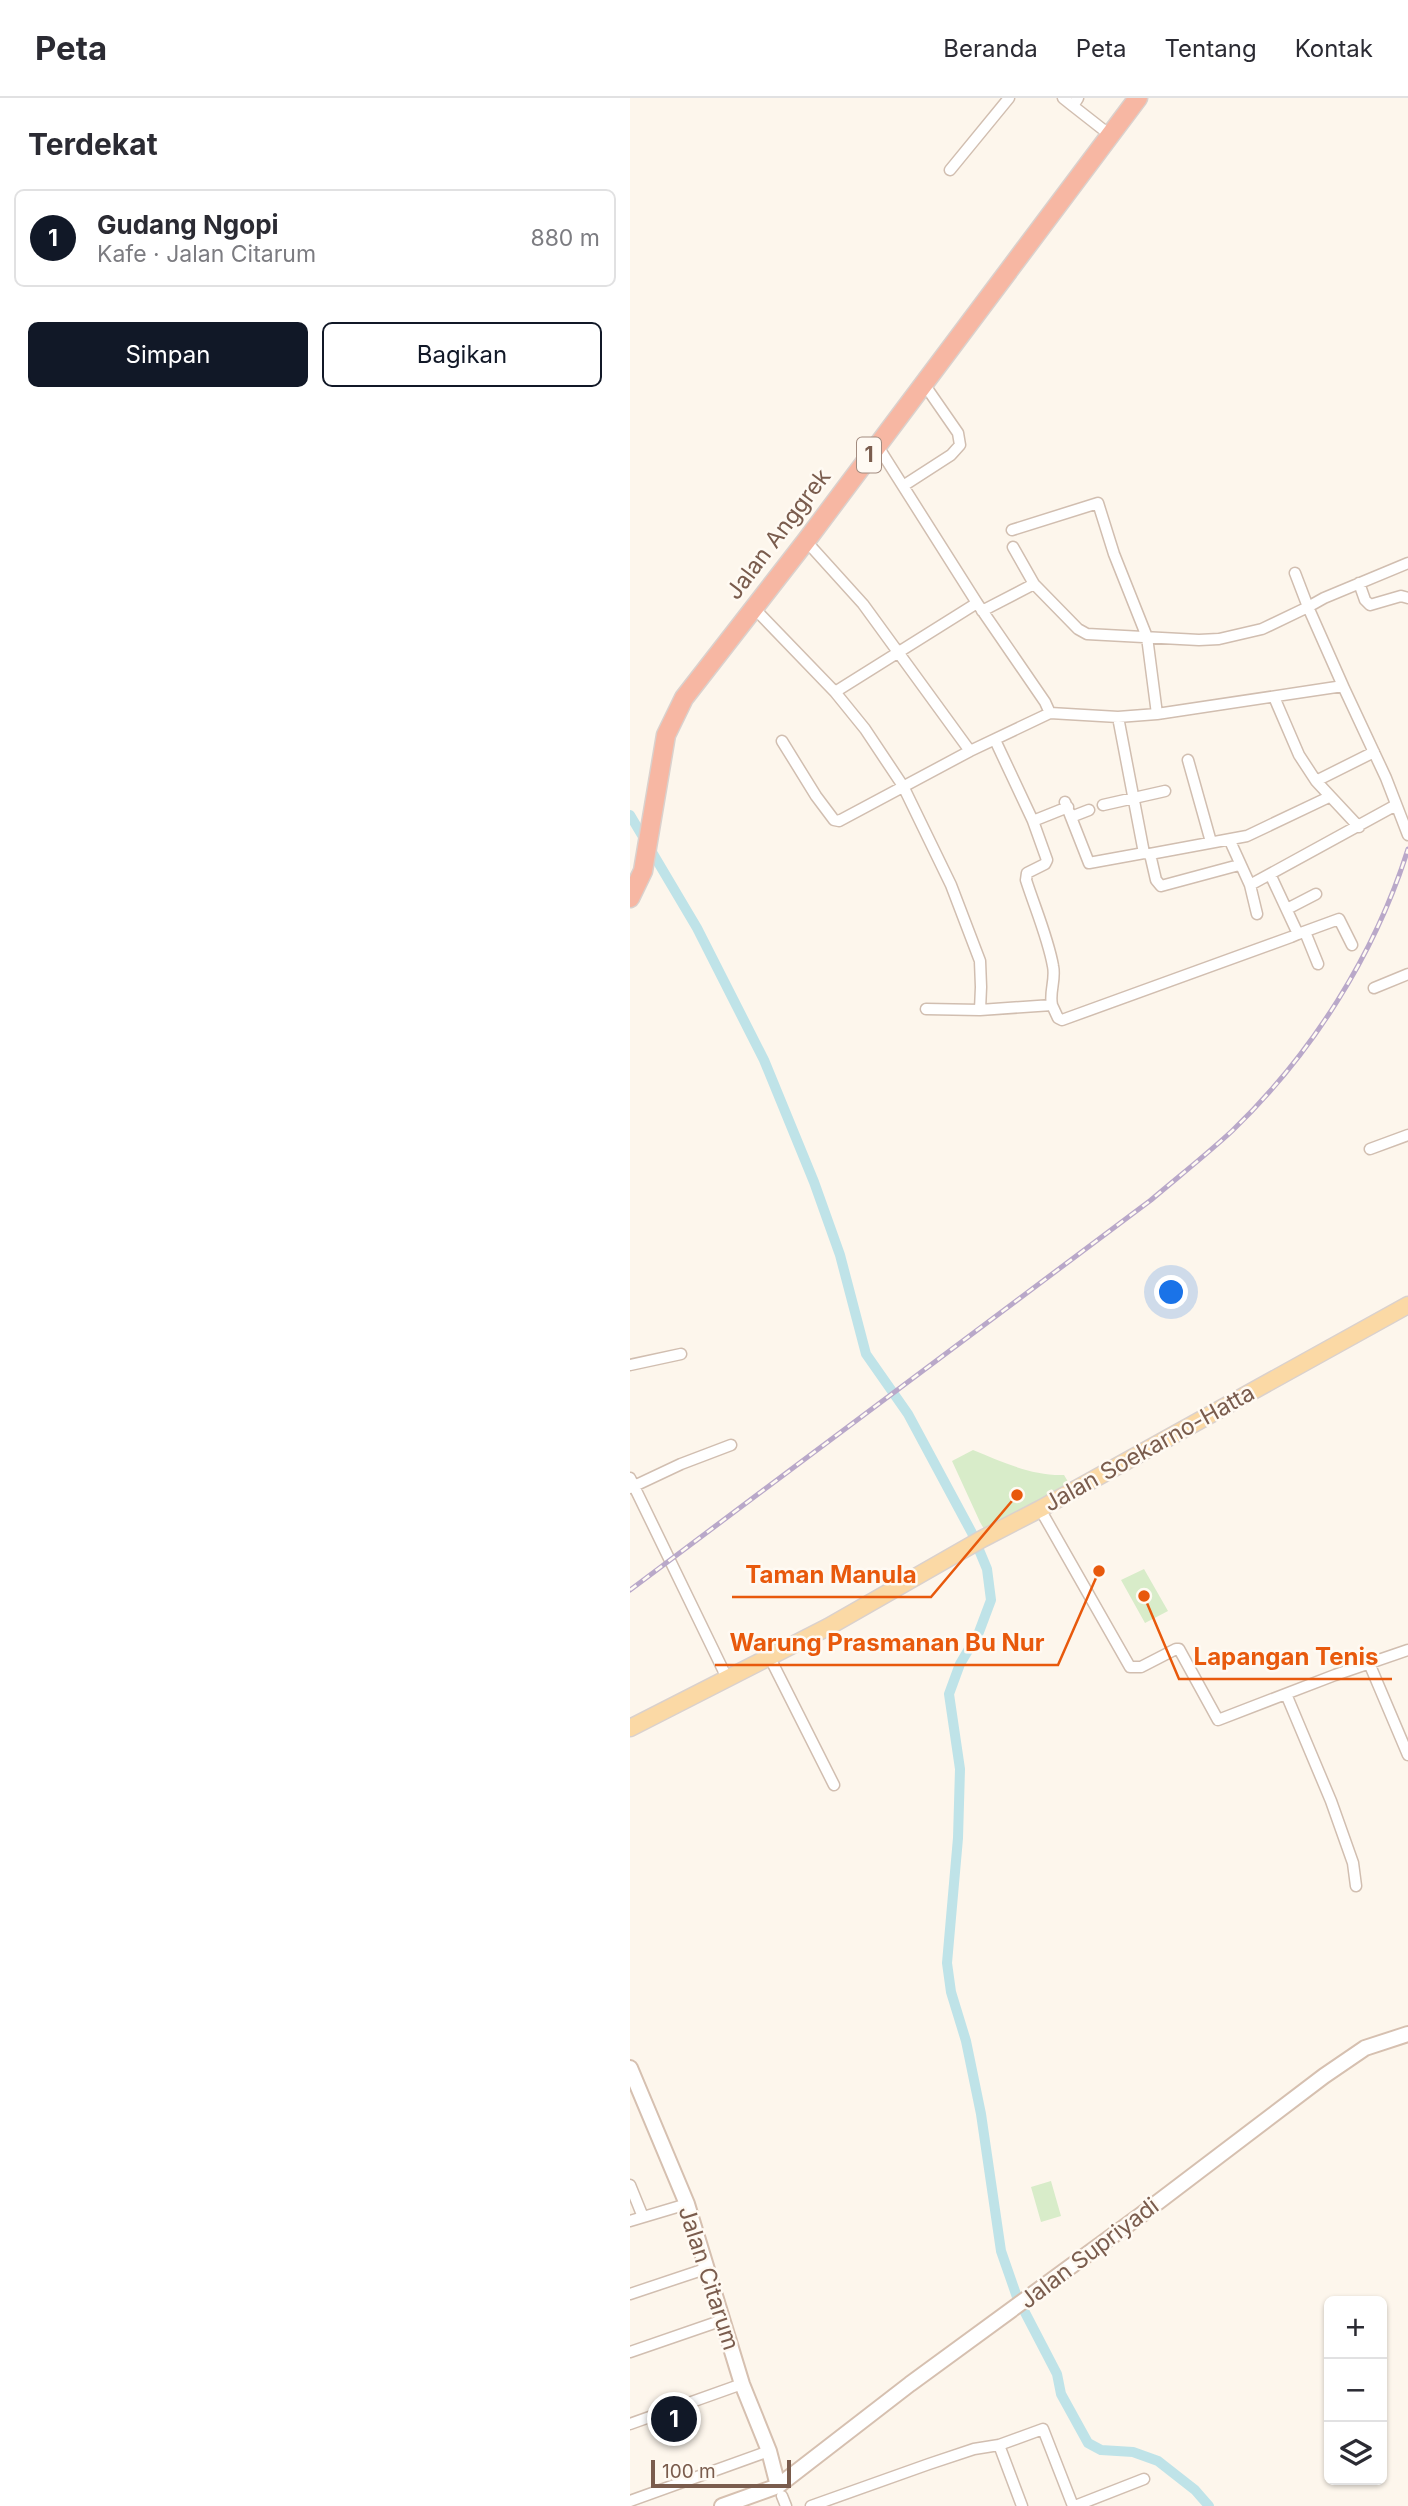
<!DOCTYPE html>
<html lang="id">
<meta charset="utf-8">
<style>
:root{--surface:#fff;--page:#f2f2f3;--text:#2b2b33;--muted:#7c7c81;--line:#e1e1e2;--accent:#111827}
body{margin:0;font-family:Inter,sans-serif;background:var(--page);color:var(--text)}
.controls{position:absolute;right:21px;bottom:21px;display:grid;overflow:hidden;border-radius:10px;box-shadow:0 2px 5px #0004}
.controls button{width:63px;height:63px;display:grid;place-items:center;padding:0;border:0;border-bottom:2px solid var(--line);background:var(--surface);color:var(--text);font:35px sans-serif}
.scale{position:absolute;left:21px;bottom:18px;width:140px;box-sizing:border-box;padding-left:7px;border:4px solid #7a5c4d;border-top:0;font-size:19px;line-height:24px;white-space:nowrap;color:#7a5c4d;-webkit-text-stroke:5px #fffaf3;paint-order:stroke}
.you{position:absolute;left:542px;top:1195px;width:24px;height:24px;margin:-18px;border:5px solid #fff;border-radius:50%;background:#1a73e8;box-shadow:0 0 0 10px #1a73e833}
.badge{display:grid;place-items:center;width:46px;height:46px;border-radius:50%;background:var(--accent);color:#fff;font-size:23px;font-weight:700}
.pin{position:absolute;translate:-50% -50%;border:4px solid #fff;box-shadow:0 2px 7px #0006}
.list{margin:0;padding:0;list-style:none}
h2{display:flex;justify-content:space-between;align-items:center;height:91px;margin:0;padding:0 28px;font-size:30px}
h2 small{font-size:23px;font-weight:400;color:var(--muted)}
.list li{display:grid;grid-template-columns:46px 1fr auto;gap:21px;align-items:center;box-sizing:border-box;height:98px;margin:0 14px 14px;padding:0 14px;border:2px solid var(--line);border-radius:10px}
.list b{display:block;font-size:26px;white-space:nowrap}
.list p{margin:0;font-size:23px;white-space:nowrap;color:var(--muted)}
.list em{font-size:23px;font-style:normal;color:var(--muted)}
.actions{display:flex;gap:14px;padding:21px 28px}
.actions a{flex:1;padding:16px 0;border:2px solid var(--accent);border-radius:10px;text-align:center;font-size:24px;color:var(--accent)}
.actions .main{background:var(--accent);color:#fff}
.icon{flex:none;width:38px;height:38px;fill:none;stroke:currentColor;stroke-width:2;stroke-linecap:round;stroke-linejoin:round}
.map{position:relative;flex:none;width:778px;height:2408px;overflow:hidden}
header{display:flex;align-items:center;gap:42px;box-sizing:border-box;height:98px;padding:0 35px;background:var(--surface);border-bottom:2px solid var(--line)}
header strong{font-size:33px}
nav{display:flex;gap:38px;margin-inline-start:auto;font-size:24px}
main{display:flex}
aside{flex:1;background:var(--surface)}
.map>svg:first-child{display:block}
</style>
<header>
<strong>Peta</strong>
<nav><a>Beranda</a><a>Peta</a><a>Tentang</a><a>Kontak</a></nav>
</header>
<main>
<aside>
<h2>Terdekat<small></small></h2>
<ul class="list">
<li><span class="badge">1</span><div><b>Gudang Ngopi</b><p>Kafe · Jalan Citarum</p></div><em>880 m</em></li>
</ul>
<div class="actions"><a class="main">Simpan</a><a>Bagikan</a></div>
</aside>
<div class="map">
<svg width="778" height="2408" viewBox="0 0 778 2408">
<rect width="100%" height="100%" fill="#fdf6ec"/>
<!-- green -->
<path fill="#d8ecc9" d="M343 1352C372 1364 402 1378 434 1377L443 1392 358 1438 350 1424 322 1363Z
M514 1471 538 1513 515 1525 491 1482Z
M421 2083 431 2118 411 2124 401 2089Z"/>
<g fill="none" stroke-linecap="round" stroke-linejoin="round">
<!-- canal -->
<path stroke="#bfe3e8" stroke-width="10" d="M0 717 67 830 134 962 184 1084 210 1157 236 1256 278 1316 342 1435 357 1471 361 1502 349 1534 330 1566 319 1596 330 1671 328 1740 317 1865 321 1894 336 1943 351 2016 371 2153 387 2199 427 2276 431 2296 458 2345 471 2352 503 2354 528 2363 565 2392 579 2408"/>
<!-- street casing -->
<g stroke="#d1beb0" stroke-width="13">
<path id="street" d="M433 0 443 8
M448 0 443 8 480 37
M320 72 379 0
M247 347 347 505 415 604 420 615
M273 388 321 357 330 347 328 335 294 286
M382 432 468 405 484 456 517 539 527 616
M176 443 233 506 340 653
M383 449 404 486
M665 475 678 509 694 500 778 465
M729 485 735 502 740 507 771 498 778 500
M123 509 205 594 235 631 273 688 321 787 350 863 351 889 350 912
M352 513 404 486 448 531 457 536 569 542 589 541 632 531 678 509 713 588
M205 594 347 505
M644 599 669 657 686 683 729 729
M488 619 514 755 520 756 617 738 699 699
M365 642 403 723 417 762 415 766 397 775 396 782C405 810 418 840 423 868 426 882 419 894 422 907
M152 643 186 698 204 722 209 723 340 653 420 615 488 619 527 616 713 588 756 680 778 737
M558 662 581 744
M686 683 744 654
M435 704 459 765 514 755
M473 707 535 693
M441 719 459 712
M403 723 438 709
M600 743 620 787 766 707
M520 756 526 782 531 788 609 767
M620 787 627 816
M657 811 686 796
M675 834 688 866
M668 836 709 821 722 847
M744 890 778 876
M296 911 350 912 422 907 428 920 432 922 661 839 668 836 640 776
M740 1051 778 1037
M0 1267 51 1256
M0 1380 97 1580
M0 1390 51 1366 101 1347
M410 1411 500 1569H511L546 1551H549L588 1622 705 1577 778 1552
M140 1560 204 1687
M739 1565 778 1657
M656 1596 701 1703 723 1765 726 1788
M0 2087 13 2119
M0 2123 57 2106
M0 2196 75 2171
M0 2254 93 2222
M0 2326 112 2286
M369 2347 392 2408
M152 2398 156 2408
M0 2403 139 2353
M181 2408 299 2366 344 2351 369 2347 413 2331 443 2408
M445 2408 514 2381"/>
</g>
<!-- secondary casing -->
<g stroke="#d6c0b0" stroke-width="18">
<path id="secondary" d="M0 1970 57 2106 112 2286 139 2353 148 2388
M92 2408 148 2388 280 2286 511 2117 694 1978 735 1950 778 1936"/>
</g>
<!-- primary casing -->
<g stroke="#dad1cd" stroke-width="19">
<path id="primary" d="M0 1630 198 1529 352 1441 410 1411 778 1207"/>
</g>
<!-- highway casing -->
<g stroke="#dad1cd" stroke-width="21">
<path id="highway" d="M0 800 13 773 36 637 54 600 176 443 508 0"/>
</g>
<!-- street -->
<use href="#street" stroke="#fff" stroke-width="10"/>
<!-- secondary -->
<use href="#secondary" stroke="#fff" stroke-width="14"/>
<!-- primary -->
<use href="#primary" stroke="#fbd9a5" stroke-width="16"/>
<!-- highway -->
<use href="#highway" stroke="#f7b7a3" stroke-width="18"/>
<!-- rail casing -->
<g stroke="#b9a8c9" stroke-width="5">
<path id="rail" d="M0 1492 521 1102C548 1079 576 1057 602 1033 682 956 745 856 778 751"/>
</g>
<!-- rail -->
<use href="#rail" stroke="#fffaf3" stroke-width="2.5" stroke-dasharray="8" stroke-linecap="butt"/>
</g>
<g text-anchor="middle" stroke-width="5" stroke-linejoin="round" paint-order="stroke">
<!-- shield labels -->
<rect fill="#fffaf3" stroke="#a28b7f" stroke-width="2" x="227" y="339.5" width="24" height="35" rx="5"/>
<g font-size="21" font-weight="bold" fill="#7a5c4d">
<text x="239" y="364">1</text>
</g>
<!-- street labels -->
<g font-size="23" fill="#7a5c4d" stroke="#fffaf3">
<text transform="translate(148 436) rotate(-53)" y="8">Jalan Anggrek</text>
<text transform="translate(519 1350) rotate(-29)" y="8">Jalan Soekarno-Hatta</text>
<text transform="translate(459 2155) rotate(-37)" y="8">Jalan Supriyadi</text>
<text transform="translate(79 2180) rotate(72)" y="8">Jalan Citarum</text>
</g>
</g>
<!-- callouts -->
<path fill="none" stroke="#e8590c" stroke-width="2.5" d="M387 1397L301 1499H102M469 1473L428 1567H85M514 1498L549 1581H762"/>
<g fill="#e8590c" stroke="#fffaf3" stroke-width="2.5">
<circle cx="387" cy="1397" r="7"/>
<circle cx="469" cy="1473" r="7"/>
<circle cx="514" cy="1498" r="7"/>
</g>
<g font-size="24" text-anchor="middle" font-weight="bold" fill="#e8590c" stroke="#fffaf3" stroke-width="5" stroke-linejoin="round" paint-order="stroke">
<text x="201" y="1485">Taman Manula</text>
<text x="257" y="1553">Warung Prasmanan Bu Nur</text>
<text x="656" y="1567">Lapangan Tenis</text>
</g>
</svg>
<div class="controls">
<button>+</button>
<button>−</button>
<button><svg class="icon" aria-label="layers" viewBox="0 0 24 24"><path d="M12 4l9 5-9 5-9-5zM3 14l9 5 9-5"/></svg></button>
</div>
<div class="scale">100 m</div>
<div class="you"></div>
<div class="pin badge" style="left:44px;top:2321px">1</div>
</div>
</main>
